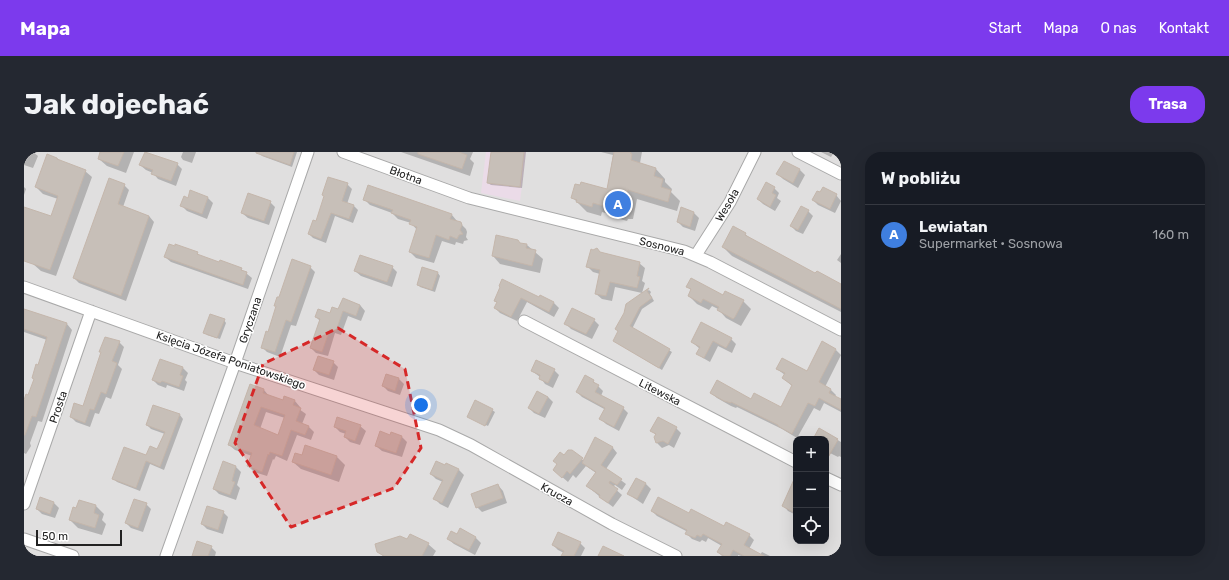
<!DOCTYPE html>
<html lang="pl">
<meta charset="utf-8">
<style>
:root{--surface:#171b24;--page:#242831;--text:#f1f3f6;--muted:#9ea1a6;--line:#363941;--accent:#7c3aed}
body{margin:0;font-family:Rubik,sans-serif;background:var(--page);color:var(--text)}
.controls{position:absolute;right:12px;bottom:12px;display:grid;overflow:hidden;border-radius:8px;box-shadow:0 4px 16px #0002}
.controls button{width:36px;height:36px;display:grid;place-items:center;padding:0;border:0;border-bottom:1px solid var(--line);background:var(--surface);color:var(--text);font:20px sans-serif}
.scale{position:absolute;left:12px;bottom:10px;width:86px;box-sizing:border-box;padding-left:4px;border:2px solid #222;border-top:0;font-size:11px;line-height:14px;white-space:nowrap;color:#222;-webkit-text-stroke:3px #fff;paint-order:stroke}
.you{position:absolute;left:397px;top:253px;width:14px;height:14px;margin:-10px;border:3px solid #fff;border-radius:50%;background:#1a73e8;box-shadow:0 0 0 6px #1a73e833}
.badge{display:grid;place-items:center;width:26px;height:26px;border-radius:50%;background:var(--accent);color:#fff;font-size:13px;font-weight:700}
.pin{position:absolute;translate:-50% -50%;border:2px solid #fff;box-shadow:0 1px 4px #0006}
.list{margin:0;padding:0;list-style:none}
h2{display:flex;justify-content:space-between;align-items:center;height:52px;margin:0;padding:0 16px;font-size:17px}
h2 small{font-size:13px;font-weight:400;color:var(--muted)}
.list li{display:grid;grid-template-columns:26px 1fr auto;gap:12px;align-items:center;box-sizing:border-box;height:60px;padding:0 16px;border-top:1px solid var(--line)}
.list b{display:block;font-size:15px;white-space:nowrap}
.list p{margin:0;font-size:13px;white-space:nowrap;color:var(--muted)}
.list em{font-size:13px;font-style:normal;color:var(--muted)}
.icon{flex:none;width:22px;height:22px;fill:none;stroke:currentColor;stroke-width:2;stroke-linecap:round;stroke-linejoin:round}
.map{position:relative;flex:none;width:817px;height:404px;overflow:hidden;border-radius:16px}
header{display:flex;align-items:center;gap:24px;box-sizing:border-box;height:56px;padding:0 20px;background:var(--accent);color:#fff}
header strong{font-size:19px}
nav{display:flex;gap:22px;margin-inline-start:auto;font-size:14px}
.intro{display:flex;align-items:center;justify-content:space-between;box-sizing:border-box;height:96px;padding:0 24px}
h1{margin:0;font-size:28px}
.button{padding:10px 18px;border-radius:16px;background:var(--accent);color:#fff;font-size:14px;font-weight:700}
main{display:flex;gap:24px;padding:0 24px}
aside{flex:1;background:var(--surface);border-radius:16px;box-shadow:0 4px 16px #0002}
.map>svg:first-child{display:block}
</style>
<header>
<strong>Mapa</strong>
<nav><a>Start</a><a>Mapa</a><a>O nas</a><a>Kontakt</a></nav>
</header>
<div class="intro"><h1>Jak dojechać</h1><a class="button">Trasa</a></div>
<main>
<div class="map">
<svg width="817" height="404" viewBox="0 0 817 404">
<rect width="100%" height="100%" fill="#f2efe9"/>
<!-- residential -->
<path fill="#e0dfdf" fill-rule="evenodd" d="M0 0H817V404H0ZM772 287H802V389H772Z"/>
<!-- industrial -->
<path fill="#ebdbe8" d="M462 0H502L496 49 457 41Z"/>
<!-- shadow -->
<path fill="#0003" fill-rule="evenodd" d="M0 0H9L14 4 9 16 0 13Z
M78 0H110L102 21 83 14 75 7Z
M159 0H172L168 11 159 8 157 5Z
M236 0H273L268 15 238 4 236 2Z
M377 0H449L446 7 450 11 446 24Z
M468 0H502L498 36 467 33 464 31Z
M577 0H618L616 11 617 13 632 17 641 27V30L648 37 647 40 656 49 653 59 613 47 609 67H604L603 69 596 67 592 64 578 60 577 64 563 60 549 46 583 38 589 3Z
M797 0H817V6L809 2 807 5Z
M33 6 36 9 61 19 68 25 32 124 17 119 0 104V56L28 66 34 47 19 42 12 35Z
M760 10 776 18 781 23 774 36 759 27 754 22Z
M153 12 158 17 152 34 134 27 129 21 122 18 116 13Z
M323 32 328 37 323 52 330 54 334 58 329 71 311 64 302 91 289 86 285 82 292 70Z
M100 33 105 38 99 55 125 64 130 70 102 149 55 131 50 126Z
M0 35 2 37 0 43Z
M750 36 755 41 753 46 757 49 751 59 739 52 734 47Z
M167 40 184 46 189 51 183 67 163 59 158 54 164 47Z
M812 43 817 49 811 61 794 53 789 48Z
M340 47 428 63 433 69V70L436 71 442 77 443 80 442 85 444 88 440 89 439 92 432 90 431 93 418 89 410 111 392 106 386 100 393 78 387 71 374 67 368 61 346 53Z
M246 50 251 55 245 73 224 66 218 61Z
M658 57 670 61 675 66 671 79 659 75 654 70Z
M784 59 789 64 779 82 772 79 767 74Z
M721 82 727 87 792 122 817 133V160L708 104 699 95Z
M497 92 503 93 519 107 516 121 476 112 469 104Z
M173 101 177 105 217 117 228 126 224 137 147 110 141 105Z
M577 101 615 111 621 116 618 129 621 131 618 141 591 135 588 149 578 147 572 142 576 122 569 120 564 115Z
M817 102V111L813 108Z
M286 115 291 120 272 174 267 173 256 205 243 200 238 195 245 181 253 155 251 153 255 147Z
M368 115 373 120 368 135 337 124 331 119Z
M399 116 414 121 416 124 411 140 396 135 394 132Z
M477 135 515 146 516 144 530 151 535 156 530 165 503 150 493 169 476 161 471 156 474 151 471 148Z
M664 135 719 149 727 157 717 174 702 166 694 157 688 154 685 158 673 152 665 144 668 139Z
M625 138 627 140 626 142 630 149 618 157 608 177 648 200 638 218 590 189 595 180 603 153Z
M319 148 336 153 341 159 337 169 324 164 317 183 311 181 304 204 292 201 287 196 296 169 292 165 307 162 314 158Z
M0 158 43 172 48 178 18 270 14 269 6 291 7 294 2 302 0 301V251L5 244 23 188 0 180Z
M200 168 202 171 196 187 183 183 181 180Z
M570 168 575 173 568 187 547 177 542 172Z
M707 187 712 192 708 201 694 194 686 210 679 206 674 201 676 197 668 190Z
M95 190 100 195 94 213 98 217 87 247 82 245 75 262 71 261 66 275 52 270 47 265 60 256 78 201 76 199Z
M812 198 817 203 801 235 807 238 812 243 811 245 817 248V260L800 251 796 259 790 256 773 286 758 277 713 255 712 256 707 254 693 246 687 241 727 248 758 257 768 234 759 226 761 223 753 217 783 221Z
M136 208 159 216 164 221 161 228 163 230 160 239 143 233 142 236 134 233 129 228Z
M309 210 314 215 310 228 295 223 290 218Z
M530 218 535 223 529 236 521 232 516 225 508 219Z
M375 227 380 232 376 243 364 239 359 234Z
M569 229 579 239 577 244 599 256 604 261 595 279 582 272 577 267 582 258 558 245 553 240Z
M226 233 240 238 245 244 259 249 261 246 271 249 276 255 275 257 282 262 278 272 284 274 290 280 287 288 273 283 263 309 252 304 250 308 249 307 243 324 230 320 224 314 228 304 211 298 205 293ZM242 260 261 266 255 284 236 277Z
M513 240 524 245 529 250 521 266 510 261 505 256Z
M130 254 156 263 159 267 140 318 126 312 116 339 93 330 89 326 134 298 141 282 127 277 123 273Z
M468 258 471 260 464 274 445 265Z
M336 274 342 279 336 293 326 290 321 285 322 282 316 280 311 275Z
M652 276 657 281 650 296 645 293 638 296 633 291 631 285 632 283 628 279Z
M796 278 817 290V305L815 304 814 305 802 299V287H791Z
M366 284 378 285 383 290 378 305 358 299 352 294Z
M571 286 589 296 593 301 582 317 602 332 598 338 591 333 589 335 598 343 589 355 581 349 563 334 572 321 562 314 552 326 549 323 544 330 530 318 541 304 547 299 560 309Z
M281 294 313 305 321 313 315 330 277 317 269 310 278 304Z
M200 311 212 315 217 320 213 333 216 336 212 348 195 342 190 337Z
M423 312 435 318 440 323 424 356 416 352 411 347 419 330 412 327 407 322 421 315Z
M612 327 622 332 627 337 619 352 610 346 605 341Z
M474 333 479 339 483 351 458 360 453 355Z
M772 340V363L764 359 759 353Z
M55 349 72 354 80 362 78 368 82 372 78 383 54 376 46 368 53 357Z
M30 351 35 356 31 366 18 362 13 357Z
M122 352 127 357 119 380 107 376 102 371Z
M628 359 666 363 725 383 730 388 725 397 736 403 738 400 746 404H717L714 403V404H698L694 400 698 394 684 386 682 390 678 388 676 390 668 387 663 382 664 380 633 364Z
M199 360 204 365 199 382 183 377 178 372Z
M436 378 452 386 457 391 451 403 430 392 424 387 433 383Z
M383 388 404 392 412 399 409 404H359L354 400Z
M556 391 561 396 557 404H538L540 401 534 398 529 393Z
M187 395 192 400 191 404H169Z"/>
<!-- building -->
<path fill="#c7bfb8" stroke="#c4b6ab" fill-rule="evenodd" d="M76 0H100L94 14 74 7Z
M121 0 154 11 147 29 127 22 129 18 115 13Z
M232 0H270L266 13 232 1Z
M394 0H435L443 3 438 17 394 2Z
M467 0H500L496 35 463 31Z
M590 0H607L606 1 608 2 607 8 632 16 630 24 639 27 637 35 647 38 644 50 604 38 600 58 595 57 594 60 585 58 586 56 569 51 568 55 552 50 553 48 547 46 551 32 556 33 557 30 583 37Z
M23 2 33 6V7L62 18 26 118 0 109V55L27 64 34 44 11 35Z
M760 9 776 17 769 31 752 22Z
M304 25 324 31 318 49 330 53 325 67 307 61 297 87 284 82 289 68 292 69 300 44 298 43Z
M85 26 101 32 94 52 125 64 97 144 49 126Z
M742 30 751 35 748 41 752 43 746 55 733 47Z
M344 33 428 62 426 67 437 70 438 73 436 78 439 82 435 83 433 87 426 84 425 88 412 83 405 106 385 100 393 75 385 72 387 68 367 61 369 58 339 48Z
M799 35 813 42 806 57 788 48 793 39 796 40Z
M166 38 184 45 178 62 156 54 160 44 164 46Z
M224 41 247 49 240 69 217 61Z
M777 54 785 58 774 78 766 74Z
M657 55 670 60 666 75 653 70Z
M709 74 722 81 721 83 791 121 793 119 817 132V157L698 95Z
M472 83 494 88 496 91 503 92 502 96 512 98 508 114 468 104Z
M145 92 151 94V92L174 100 173 102 195 110 196 108 218 116 217 118 223 120 219 133 140 105Z
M573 96 576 100 616 110 613 124 616 125 613 136 586 130 582 144 571 142 576 118 562 115 567 97 569 98Z
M336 103 369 114 363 130 330 119Z
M268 107 287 114 267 170 262 168 251 200 237 196 242 179 244 180 252 154H250L253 145H255Z
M398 115 414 120 408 138 393 133Z
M667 126 699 143 701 139 720 148 711 165 709 167 693 158 695 155 679 147 677 151 664 144 667 137 662 135Z
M478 127 515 145 516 143 530 150 525 160 497 146 487 165 470 156 473 150 470 149 476 135 475 134Z
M625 136 623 139 628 146 616 155 606 174 646 197 635 216 589 189 594 179 591 177 600 161 602 152Z
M319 146 336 153 332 164 319 159 312 179 306 177 298 200 286 196 296 167 291 165 294 157 306 161 308 155 314 157Z
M548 156 571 167 562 182 540 172Z
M0 157 43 171 12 265 8 264 1 283H0V248L2 242 4 243 10 227 8 226 12 212 14 213 23 185 0 177Z
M186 162 201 167 193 186 179 181Z
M677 170 708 186 702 196 689 189 680 206 672 202 676 195 667 190Z
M81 185 96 189 88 209 93 211 82 242 77 240 70 258 66 257 61 271 46 265 50 251 59 254 77 200H75Z
M798 189 812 197 795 230 807 237 805 241 817 247V258L795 246 791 254 784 251 768 282 754 274V273L707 250V251L700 249 686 241 693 228 727 247 730 241 757 255 768 233 758 226 761 221 752 217 758 206 783 219Z
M294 204 310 209 305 223 289 218Z
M136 207 159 215 156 223 159 224 155 235 138 229 136 231 128 228Z
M512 208 531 217 524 231 515 227 516 223 507 219Z
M362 222 375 226 371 239 358 234Z
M561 223 570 228 569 230 575 233 571 240 600 255 590 275 575 267 581 256 552 240Z
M226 232 240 237 239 241 259 248 260 244 271 248 269 253 277 256 272 269 285 274 281 283 267 278 258 304 246 300 245 303 244 302 238 320 223 314 228 301 204 293ZM237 255 261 263 254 283 230 273Z
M513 239 524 245 515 262 504 256Z
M451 248 469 257 461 274 443 265Z
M129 253 156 262 136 315 122 309 112 336 88 327 100 295 122 303 126 294 133 297 141 280 122 273Z
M313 265 337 273 331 289 320 285 322 279 310 275Z
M634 265 653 275 644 292 639 289 632 291 630 285 632 282 626 279Z
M795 276 814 287H812L814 288 802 309V287H789Z
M356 279 366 283 367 280 378 284 372 301 351 294Z
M571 285 589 295 577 313 598 327 593 333 586 329 585 331 594 337 584 351 575 345 576 343 562 334 572 320 558 311Z
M281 293 313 304 307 323 268 310 271 301 278 303Z
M544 298H548L559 306 546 322 543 319 538 326 529 318 533 312 529 309 536 300 540 303Z
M199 309 212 314 208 329 211 330 206 343 189 337Z
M412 309 421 313 422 311 435 317 418 351 409 347 419 328 406 322Z
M772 323V354L769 360 758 354Z
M612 326 622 331 613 347 603 342Z
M474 332 479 346 452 356 447 342Z
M16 345 30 350 26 362 12 357Z
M634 345 665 361 667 357 700 374 702 370 726 382 720 393 740 404H720L709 398 706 404H700L693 400 698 392 679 382 677 385 673 383 671 386 661 382 663 378 627 359Z
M110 347 123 351 114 376 101 371Z
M55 348 72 353 70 361 75 363 71 376 45 368 49 355 52 356Z
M183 354 200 359 194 378 177 372Z
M436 376 452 385 445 398 423 387 427 379 433 382Z
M534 380 557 390 550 404H537L540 399 528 393Z
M386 382 405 391 398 404H360L353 400 351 392 376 384 383 387Z
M173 389 188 394 184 404H168Z
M579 394 600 404H574Z"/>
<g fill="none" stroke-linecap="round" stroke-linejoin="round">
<!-- minor casing -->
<g stroke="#a9a9a9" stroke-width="13">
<path id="minor" d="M319 0 445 46 660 99 686 110 817 178
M774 0 817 22
M672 103 706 50 731 0
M0 135 211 211 415 278 447 293 588 372 652 404
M500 169 772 310
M802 326 817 333
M0 352 67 159
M0 387 49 404
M142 404 211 211 284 0"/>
</g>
<!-- minor -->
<use href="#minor" stroke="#fff" stroke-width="11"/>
</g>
<!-- marked area -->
<path fill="#d62828" fill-opacity="0.2" stroke="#d62828" stroke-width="3" stroke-dasharray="8 5" stroke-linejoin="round" d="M314 176 381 217 397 296 370 336 267 375 211 291 239 212Z"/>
<g text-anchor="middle" stroke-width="3" stroke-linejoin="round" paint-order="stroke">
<!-- street labels -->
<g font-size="11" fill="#222" stroke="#fff">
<text transform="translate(382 23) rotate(20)" y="4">Błotna</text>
<text transform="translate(703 53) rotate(-60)" y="4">Wesoła</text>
<text transform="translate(638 94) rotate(14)" y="4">Sosnowa</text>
<text transform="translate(226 168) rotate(-71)" y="4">Gryczana</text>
<text transform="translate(207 208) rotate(19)" y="4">Księcia Józefa Poniatowskiego</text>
<text transform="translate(636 240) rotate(27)" y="4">Litewska</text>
<text transform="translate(34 255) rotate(-71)" y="4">Prosta</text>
<text transform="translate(533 342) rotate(29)" y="4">Krucza</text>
</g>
</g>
</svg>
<div class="controls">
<button>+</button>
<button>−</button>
<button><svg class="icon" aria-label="locate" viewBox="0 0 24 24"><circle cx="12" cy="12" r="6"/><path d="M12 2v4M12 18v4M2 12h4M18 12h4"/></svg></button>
</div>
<div class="scale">50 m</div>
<div class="you"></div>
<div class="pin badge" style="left:594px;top:52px;background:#3f7fe0">A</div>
</div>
<aside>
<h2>W pobliżu<small></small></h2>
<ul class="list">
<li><span class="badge" style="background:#3f7fe0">A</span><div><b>Lewiatan</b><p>Supermarket · Sosnowa</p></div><em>160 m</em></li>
</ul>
</aside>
</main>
